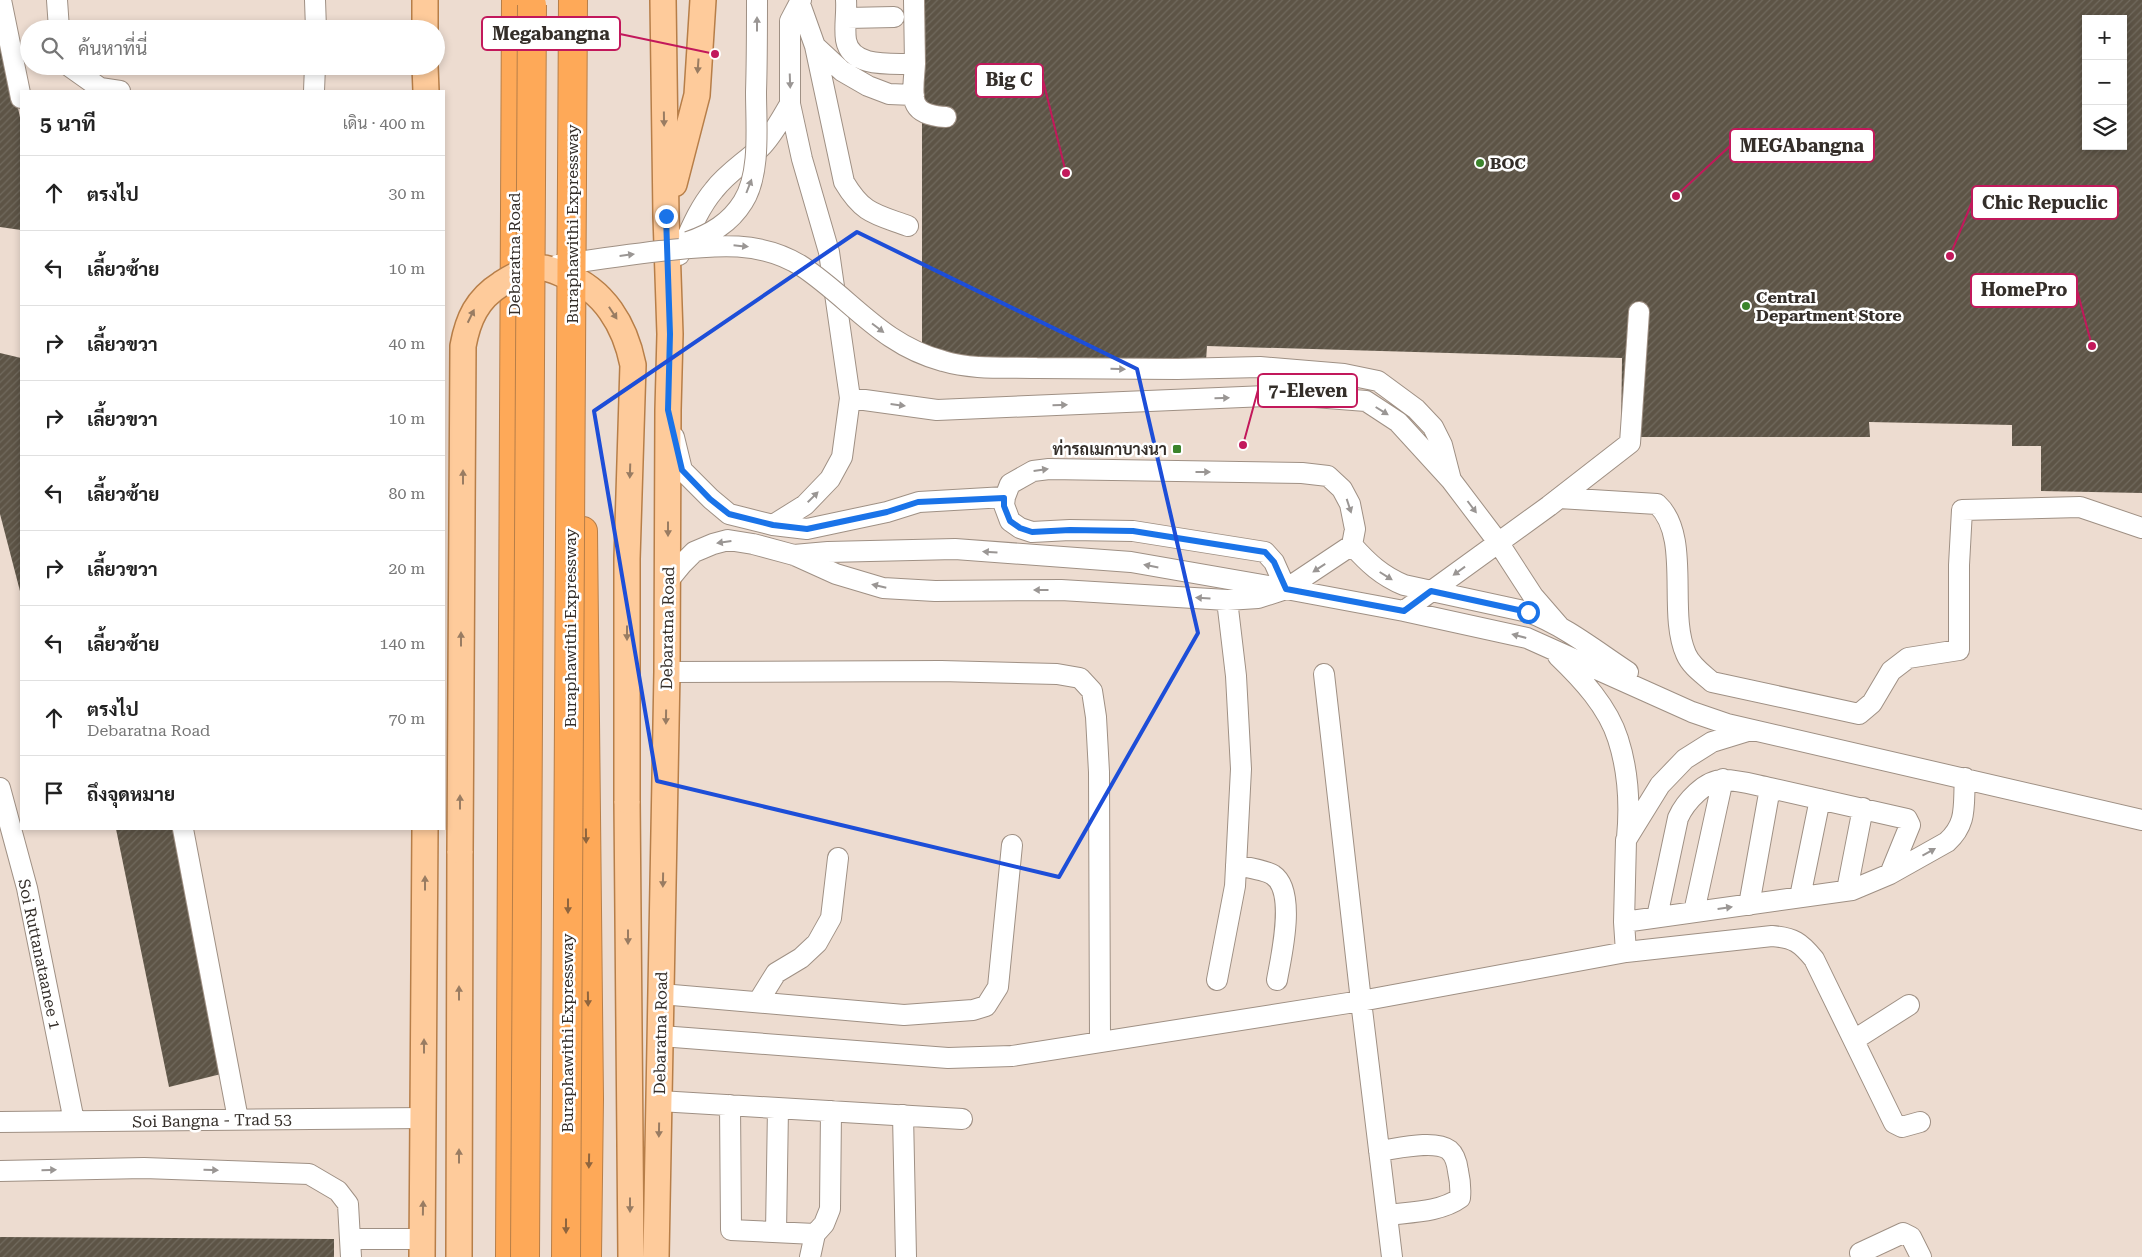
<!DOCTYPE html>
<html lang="th">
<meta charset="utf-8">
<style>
:root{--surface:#fff;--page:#f6f6f6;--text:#222;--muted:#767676;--line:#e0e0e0}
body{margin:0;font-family:"Roboto Serif",Sarabun,serif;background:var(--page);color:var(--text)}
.controls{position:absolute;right:15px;top:15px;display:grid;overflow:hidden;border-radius:0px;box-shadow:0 2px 8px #0003}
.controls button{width:45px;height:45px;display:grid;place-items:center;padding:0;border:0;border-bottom:1px solid var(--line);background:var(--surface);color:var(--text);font:25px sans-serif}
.stop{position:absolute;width:15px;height:15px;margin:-11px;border:4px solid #1a73e8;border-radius:50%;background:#fff}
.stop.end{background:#1a73e8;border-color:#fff;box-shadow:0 1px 5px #0008}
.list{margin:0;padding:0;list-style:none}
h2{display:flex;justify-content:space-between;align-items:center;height:65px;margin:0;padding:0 20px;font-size:21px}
h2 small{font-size:16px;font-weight:400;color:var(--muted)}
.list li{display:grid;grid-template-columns:32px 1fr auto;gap:15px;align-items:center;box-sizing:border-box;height:75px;padding:0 20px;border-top:1px solid var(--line)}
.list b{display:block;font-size:19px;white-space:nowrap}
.list p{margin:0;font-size:16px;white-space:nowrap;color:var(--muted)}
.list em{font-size:16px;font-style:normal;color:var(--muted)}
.icon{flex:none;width:28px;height:28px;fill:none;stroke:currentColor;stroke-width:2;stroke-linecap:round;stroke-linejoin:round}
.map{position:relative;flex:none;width:2142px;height:1257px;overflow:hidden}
.search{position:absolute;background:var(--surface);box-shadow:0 2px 8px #0003;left:20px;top:20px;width:425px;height:55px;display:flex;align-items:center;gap:12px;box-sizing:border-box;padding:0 18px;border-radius:28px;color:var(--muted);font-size:19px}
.panel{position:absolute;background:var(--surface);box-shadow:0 2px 8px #0003;left:20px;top:90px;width:425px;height:740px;border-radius:0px}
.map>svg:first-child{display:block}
</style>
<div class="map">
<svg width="2142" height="1257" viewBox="0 0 2142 1257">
<defs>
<pattern id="building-hatch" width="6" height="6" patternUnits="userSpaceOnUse" patternTransform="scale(1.25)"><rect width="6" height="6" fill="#5d5446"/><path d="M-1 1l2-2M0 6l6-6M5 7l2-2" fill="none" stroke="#716a5e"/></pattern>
</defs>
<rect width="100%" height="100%" fill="#eddcd0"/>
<!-- building -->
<path fill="url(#building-hatch)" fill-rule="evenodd" d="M922 0H2142V493L2041 491V446H2012V425L1869 422 1870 437H1621L1622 358 1207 346 1206 361H922ZM2086 19H2123V146H2086Z
M0 25 21 122V230L0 227Z
M0 353 21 358V595L0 514Z
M116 829H175L225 1073 169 1087Z
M0 1237 334 1239V1257H0Z"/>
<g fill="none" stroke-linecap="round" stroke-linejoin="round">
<!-- minor casing -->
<g stroke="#9f9084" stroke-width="22">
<path id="minor" d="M1 0 21 98
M57 0 59 29
M315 0 316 29
M846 0C847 13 844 27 846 40 851 69 894 63 915 64 913 96 906 115 946 117
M914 0 915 64
M800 4 815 46 842 71 868 86 889 94 914 95
M847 18 894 17
M815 46 844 182C863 214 875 214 908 226
M69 66 100 88 120 91
M314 91 315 66
M679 255C689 233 698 209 714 190 727 173 744 163 760 148 773 135 781 119 790 104
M1177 369 1260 367 1344 374 1378 381 1416 409 1433 427 1442 445 1451 480 1498 542 1533 596 1559 626
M850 398 937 410 1289 395 1366 401 1398 422 1451 480
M674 437 682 470 711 499 729 514 773 525 807 529 887 512 919 502 1005 497
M1559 498 1657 504C1692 536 1667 612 1686 654 1691 666 1703 674 1712 682L1859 714 1872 703 1891 671 1908 658 1959 650V565L1962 510 2080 507 2142 528
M773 525 805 505 830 479 842 457 850 398 829 252 802 159 790 104V21L801 0
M1352 545C1368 563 1382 576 1404 585L1528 612C1565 626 1596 651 1628 672
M794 555 828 552 955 549 1131 562 1286 589 1404 611 1527 638 1692 712 1727 724 2142 820
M668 581 682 564 694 552 713 544 728 540 753 544 794 555 836 574 883 588 935 591 1061 590 1227 600 1258 598 1286 589 1352 545 1355 529 1350 504 1342 489 1328 476 1302 473 1049 469 1033 471 1010 484 1005 497 1004 505 1010 521 1020 528 1032 532 1070 530 1133 531 1265 552 1274 562 1286 589
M1404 611 1549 506 1630 443 1639 312
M1558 656C1582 679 1608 707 1618 739 1628 770 1630 806 1627 838
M667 672 941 671 1057 674 1080 678 1092 691 1096 717 1099 772 1100 1042
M1324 674 1361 1001 1392 1257
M0 788 27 888 74 1121
M183 829 238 1119
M1236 865C1245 867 1266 870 1273 875 1297 891 1281 957 1277 980
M1847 890 1863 808
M1800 897 1820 799
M1749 905 1770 788 1907 819 1910 825 1890 874
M1694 912 1723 779
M1657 917 1678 818C1685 802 1706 779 1724 780 1739 780 1755 785 1770 788
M1624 922 1852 890 1890 874 1947 842C1968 823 1963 805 1965 778
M1626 952 1624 922 1626 840 1660 785 1685 759 1712 742 1751 730
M1217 980 1235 886 1241 769 1236 676 1227 600
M661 994 904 1015 973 1010 986 1006 998 987 1012 845
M758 1002 776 973 801 958 817 943 831 918 838 858
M661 1036 948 1058 1012 1056 1361 1001 1626 952 1772 936C1794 938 1800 942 1814 959L1894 1123 1902 1127 1920 1122
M1854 1040 1909 1005
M659 1101 962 1119
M730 1105 731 1230 815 1234 810 1257
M903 1115 906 1257
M0 1122 424 1118
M1379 1151C1396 1149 1434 1139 1449 1150 1455 1155 1457 1163 1458 1171 1460 1180 1461 1188 1460 1198 1441 1212 1410 1212 1387 1215
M0 1171 144 1168 309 1174 338 1191 348 1204 351 1257
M776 1232 778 1108
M815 1234 824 1224 830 1209 831 1111
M351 1239H423
M1862 1257 1860 1253 1903 1233 1911 1237 1921 1257"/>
</g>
<!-- major casing -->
<g stroke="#b77e48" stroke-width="28">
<path id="major" d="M425 0V29
M425 66 426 91
M674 184 697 95 703 0
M627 801 631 1257
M422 1257 425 829
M459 1257 460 851
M656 1257 667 672 668 410 670 334 666 216 663 0"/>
</g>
<!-- highway casing -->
<g stroke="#b77e48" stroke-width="30">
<path id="highway" d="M583 531 589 1099 587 1257
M510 1257 516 0"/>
</g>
<!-- minor -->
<use href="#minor" stroke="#fff" stroke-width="20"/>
<!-- major -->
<use href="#major" stroke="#fecb9b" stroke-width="25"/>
<!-- highway -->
<use href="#highway" stroke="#fea958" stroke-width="28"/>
<!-- minor-bridge casing -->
<g stroke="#9f9084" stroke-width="22" stroke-linecap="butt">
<path id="minor-bridge" d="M688 242C711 234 730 223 743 202 761 174 756 125 756 92 757 62 757 31 757 0
M558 265C592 260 626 255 660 251 708 246 759 238 803 267 852 300 882 345 943 361 973 370 1007 367 1037 368 1084 368 1131 369 1177 369"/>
</g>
<!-- major-bridge casing -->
<g stroke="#b77e48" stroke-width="28" stroke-linecap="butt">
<path id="major-bridge" d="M460 851 463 346C468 319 477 299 501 284 513 276 529 268 543 268 550 268 559 273 565 275 604 290 625 325 633 365L627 559V801"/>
</g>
<!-- highway-bridge casing -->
<g stroke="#b77e48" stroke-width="30" stroke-linecap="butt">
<path id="highway-bridge" d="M525 1257 532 5
M566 1257 573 0"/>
</g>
<!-- minor-bridge -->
<use href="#minor-bridge" stroke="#fff" stroke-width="20"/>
<!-- major-bridge -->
<use href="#major-bridge" stroke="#fecb9b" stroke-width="25"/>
<!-- highway-bridge -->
<use href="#highway-bridge" stroke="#fea958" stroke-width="28"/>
</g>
<!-- one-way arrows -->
<defs><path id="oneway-solid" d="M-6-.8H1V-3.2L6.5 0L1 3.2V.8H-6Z" transform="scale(1.25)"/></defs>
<g fill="#9a9694">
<use href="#oneway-solid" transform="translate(757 24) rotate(-90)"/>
<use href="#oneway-solid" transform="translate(790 81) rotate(88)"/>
<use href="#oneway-solid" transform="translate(749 186) rotate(-69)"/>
<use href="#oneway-solid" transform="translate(741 246) rotate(6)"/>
<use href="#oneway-solid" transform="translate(627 255) rotate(-7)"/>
<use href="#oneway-solid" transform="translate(878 328) rotate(37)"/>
<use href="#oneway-solid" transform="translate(1118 369) rotate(1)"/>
<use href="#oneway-solid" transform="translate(1222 398) rotate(-2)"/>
<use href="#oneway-solid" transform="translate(898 405) rotate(7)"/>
<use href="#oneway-solid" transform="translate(1060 405) rotate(-2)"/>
<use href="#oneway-solid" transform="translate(1382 411) rotate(32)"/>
<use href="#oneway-solid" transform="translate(1041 470) rotate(-8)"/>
<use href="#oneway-solid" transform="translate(1203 472)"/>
<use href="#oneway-solid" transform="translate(813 497) rotate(-45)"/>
<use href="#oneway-solid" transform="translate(1349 506) rotate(72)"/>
<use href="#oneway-solid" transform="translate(1472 507) rotate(53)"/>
<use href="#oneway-solid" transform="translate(724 542) rotate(172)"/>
<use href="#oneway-solid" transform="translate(990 552) rotate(-176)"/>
<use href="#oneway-solid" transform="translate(1151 566) rotate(-169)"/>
<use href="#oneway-solid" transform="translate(1319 568) rotate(147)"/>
<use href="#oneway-solid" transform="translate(1459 571) rotate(144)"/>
<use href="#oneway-solid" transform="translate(1386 576) rotate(32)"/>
<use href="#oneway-solid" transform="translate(879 586) rotate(-167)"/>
<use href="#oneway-solid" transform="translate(1041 590) rotate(180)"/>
<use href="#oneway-solid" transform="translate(1203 598) rotate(-177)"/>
<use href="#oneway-solid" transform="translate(1519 636) rotate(-165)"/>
<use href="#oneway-solid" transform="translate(1929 852) rotate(-29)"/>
<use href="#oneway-solid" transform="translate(1725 908) rotate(-8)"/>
<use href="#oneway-solid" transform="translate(49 1170) rotate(-1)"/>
<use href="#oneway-solid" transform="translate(211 1170) rotate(2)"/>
</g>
<g fill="#997c62">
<use href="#oneway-solid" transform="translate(698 66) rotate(94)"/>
<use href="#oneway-solid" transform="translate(664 119) rotate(89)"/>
<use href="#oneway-solid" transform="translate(613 313) rotate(57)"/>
<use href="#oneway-solid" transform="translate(471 316) rotate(-64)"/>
<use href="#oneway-solid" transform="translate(630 471) rotate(92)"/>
<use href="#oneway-solid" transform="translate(463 477) rotate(-90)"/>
<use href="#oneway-solid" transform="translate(668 529) rotate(90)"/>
<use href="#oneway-solid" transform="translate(627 633) rotate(90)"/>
<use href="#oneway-solid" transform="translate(461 639) rotate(-90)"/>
<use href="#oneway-solid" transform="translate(666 717) rotate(91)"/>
<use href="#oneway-solid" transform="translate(460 802) rotate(-90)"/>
<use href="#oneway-solid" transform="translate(663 880) rotate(91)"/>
<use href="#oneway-solid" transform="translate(425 883) rotate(-90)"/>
<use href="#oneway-solid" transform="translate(628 937) rotate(90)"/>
<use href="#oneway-solid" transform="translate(459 993) rotate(-90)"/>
<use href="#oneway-solid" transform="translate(424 1046) rotate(-90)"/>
<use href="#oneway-solid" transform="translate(659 1130) rotate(91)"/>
<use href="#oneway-solid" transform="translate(459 1156) rotate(-90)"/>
<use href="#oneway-solid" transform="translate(630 1205) rotate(90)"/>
<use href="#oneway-solid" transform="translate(423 1208) rotate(-89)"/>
</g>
<g fill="#8f653e">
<use href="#oneway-solid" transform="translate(586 836) rotate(89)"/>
<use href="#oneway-solid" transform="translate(568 906) rotate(90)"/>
<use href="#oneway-solid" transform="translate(588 999) rotate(89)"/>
<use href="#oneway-solid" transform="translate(589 1161) rotate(91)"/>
<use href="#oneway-solid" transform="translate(566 1226) rotate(90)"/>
</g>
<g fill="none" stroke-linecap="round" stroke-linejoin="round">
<!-- route -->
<path stroke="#1a73e8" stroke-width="6" d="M666 216 670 334 668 410 682 470 710 499 729 514 773 525 807 529 887 512 918 502 1004 498V506L1010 521 1020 528 1032 532 1070 530 1133 531 1265 552 1274 562 1286 589 1404 611 1431 591 1528 612"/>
</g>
<!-- marked area -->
<path fill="none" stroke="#1d4ed8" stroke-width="4" stroke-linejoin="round" d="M857 232 1137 369 1198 633 1059 877 657 781 594 411Z"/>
<!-- markers -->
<g fill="#3b842b" stroke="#fff" stroke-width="2">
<circle cx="1480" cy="163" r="5"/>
<circle cx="1746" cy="306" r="5"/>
<rect x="1172" y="444" width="10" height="10" rx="2.5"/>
</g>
<g text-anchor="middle" stroke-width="5" stroke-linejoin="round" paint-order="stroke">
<!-- poi labels -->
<g font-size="16" font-weight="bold" fill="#342e29" stroke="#fff" text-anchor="start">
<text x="1490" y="169">BOC</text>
<text x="1756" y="303">Central<tspan x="1756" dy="18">Department Store</tspan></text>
<text x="1167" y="455" text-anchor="end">ท่ารถเมกาบางนา</text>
</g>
<!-- street labels -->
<g font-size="16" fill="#342e29" stroke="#fff">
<text transform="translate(572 224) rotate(-90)" y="6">Buraphawithi Expressway</text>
<text transform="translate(514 254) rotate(-90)" y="6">Debaratna Road</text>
<text transform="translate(570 628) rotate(-90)" y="6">Buraphawithi Expressway</text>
<text transform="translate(667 628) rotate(-89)" y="6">Debaratna Road</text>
<text transform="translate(40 954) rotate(78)" y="6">Soi Ruttanataanee 1</text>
<text transform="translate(567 1033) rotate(-90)" y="6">Buraphawithi Expressway</text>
<text transform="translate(660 1033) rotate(-89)" y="6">Debaratna Road</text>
<text transform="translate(212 1120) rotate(-1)" y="6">Soi Bangna - Trad 53</text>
</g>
</g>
<!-- callouts -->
<path fill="none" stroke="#c2185b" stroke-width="2" d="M715 54L620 34M1066 173L1043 80M1676 196L1730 146M1950 256L1972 202M2092 346L2077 290M1243 445L1258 390"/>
<g fill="#c2185b" stroke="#fff" stroke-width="2">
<circle cx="715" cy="54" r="5"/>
<circle cx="1066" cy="173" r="5"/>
<circle cx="1676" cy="196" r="5"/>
<circle cx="1950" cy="256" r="5"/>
<circle cx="2092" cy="346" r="5"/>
<circle cx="1243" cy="445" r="5"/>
</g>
<g fill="#fff" stroke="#c2185b" stroke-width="2">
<rect x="482" y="17" width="138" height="33" rx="5"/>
<rect x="976" y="64" width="67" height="33" rx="5"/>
<rect x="1730" y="129" width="144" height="33" rx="5"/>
<rect x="1972" y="186" width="146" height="33" rx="5"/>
<rect x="1971" y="274" width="106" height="33" rx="5"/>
<rect x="1258" y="374" width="99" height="33" rx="5"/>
</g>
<g font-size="18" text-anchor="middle" font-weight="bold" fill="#342e29">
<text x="551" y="40">Megabangna</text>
<text x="1009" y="86">Big C</text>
<text x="1802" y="152">MEGAbangna</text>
<text x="2045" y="209">Chic Repuclic</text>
<text x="2024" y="296">HomePro</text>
<text x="1308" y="397">7-Eleven</text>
</g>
</svg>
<div class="controls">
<button>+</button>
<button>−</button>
<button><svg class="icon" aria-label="layers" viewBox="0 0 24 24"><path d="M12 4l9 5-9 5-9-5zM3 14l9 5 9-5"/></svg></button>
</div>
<div class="stop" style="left:1528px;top:612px"></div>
<div class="stop end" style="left:666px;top:216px"></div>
<div class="search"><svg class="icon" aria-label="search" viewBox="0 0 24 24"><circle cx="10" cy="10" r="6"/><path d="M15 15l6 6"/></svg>ค้นหาที่นี่</div>
<section class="panel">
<h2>5 นาที<small>เดิน · 400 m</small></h2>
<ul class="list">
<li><svg class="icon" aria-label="ahead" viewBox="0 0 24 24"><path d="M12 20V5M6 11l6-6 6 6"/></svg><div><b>ตรงไป</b></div><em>30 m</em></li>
<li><svg class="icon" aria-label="left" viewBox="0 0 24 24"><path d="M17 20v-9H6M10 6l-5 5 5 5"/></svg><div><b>เลี้ยวซ้าย</b></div><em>10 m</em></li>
<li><svg class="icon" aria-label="right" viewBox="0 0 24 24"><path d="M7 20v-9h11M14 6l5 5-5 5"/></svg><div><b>เลี้ยวขวา</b></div><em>40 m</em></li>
<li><svg class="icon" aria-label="right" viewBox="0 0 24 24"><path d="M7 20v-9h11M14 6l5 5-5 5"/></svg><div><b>เลี้ยวขวา</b></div><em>10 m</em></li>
<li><svg class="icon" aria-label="left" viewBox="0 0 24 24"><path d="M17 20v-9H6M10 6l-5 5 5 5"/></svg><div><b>เลี้ยวซ้าย</b></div><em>80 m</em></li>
<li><svg class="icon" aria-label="right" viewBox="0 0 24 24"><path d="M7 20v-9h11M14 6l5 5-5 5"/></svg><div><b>เลี้ยวขวา</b></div><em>20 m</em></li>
<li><svg class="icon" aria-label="left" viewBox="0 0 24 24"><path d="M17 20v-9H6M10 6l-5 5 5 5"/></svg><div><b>เลี้ยวซ้าย</b></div><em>140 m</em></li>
<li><svg class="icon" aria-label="ahead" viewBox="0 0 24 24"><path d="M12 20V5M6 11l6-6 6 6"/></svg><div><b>ตรงไป</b><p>Debaratna Road</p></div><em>70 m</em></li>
<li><svg class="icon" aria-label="arrive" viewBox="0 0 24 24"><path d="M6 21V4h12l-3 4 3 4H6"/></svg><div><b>ถึงจุดหมาย</b></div></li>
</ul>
</section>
</div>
